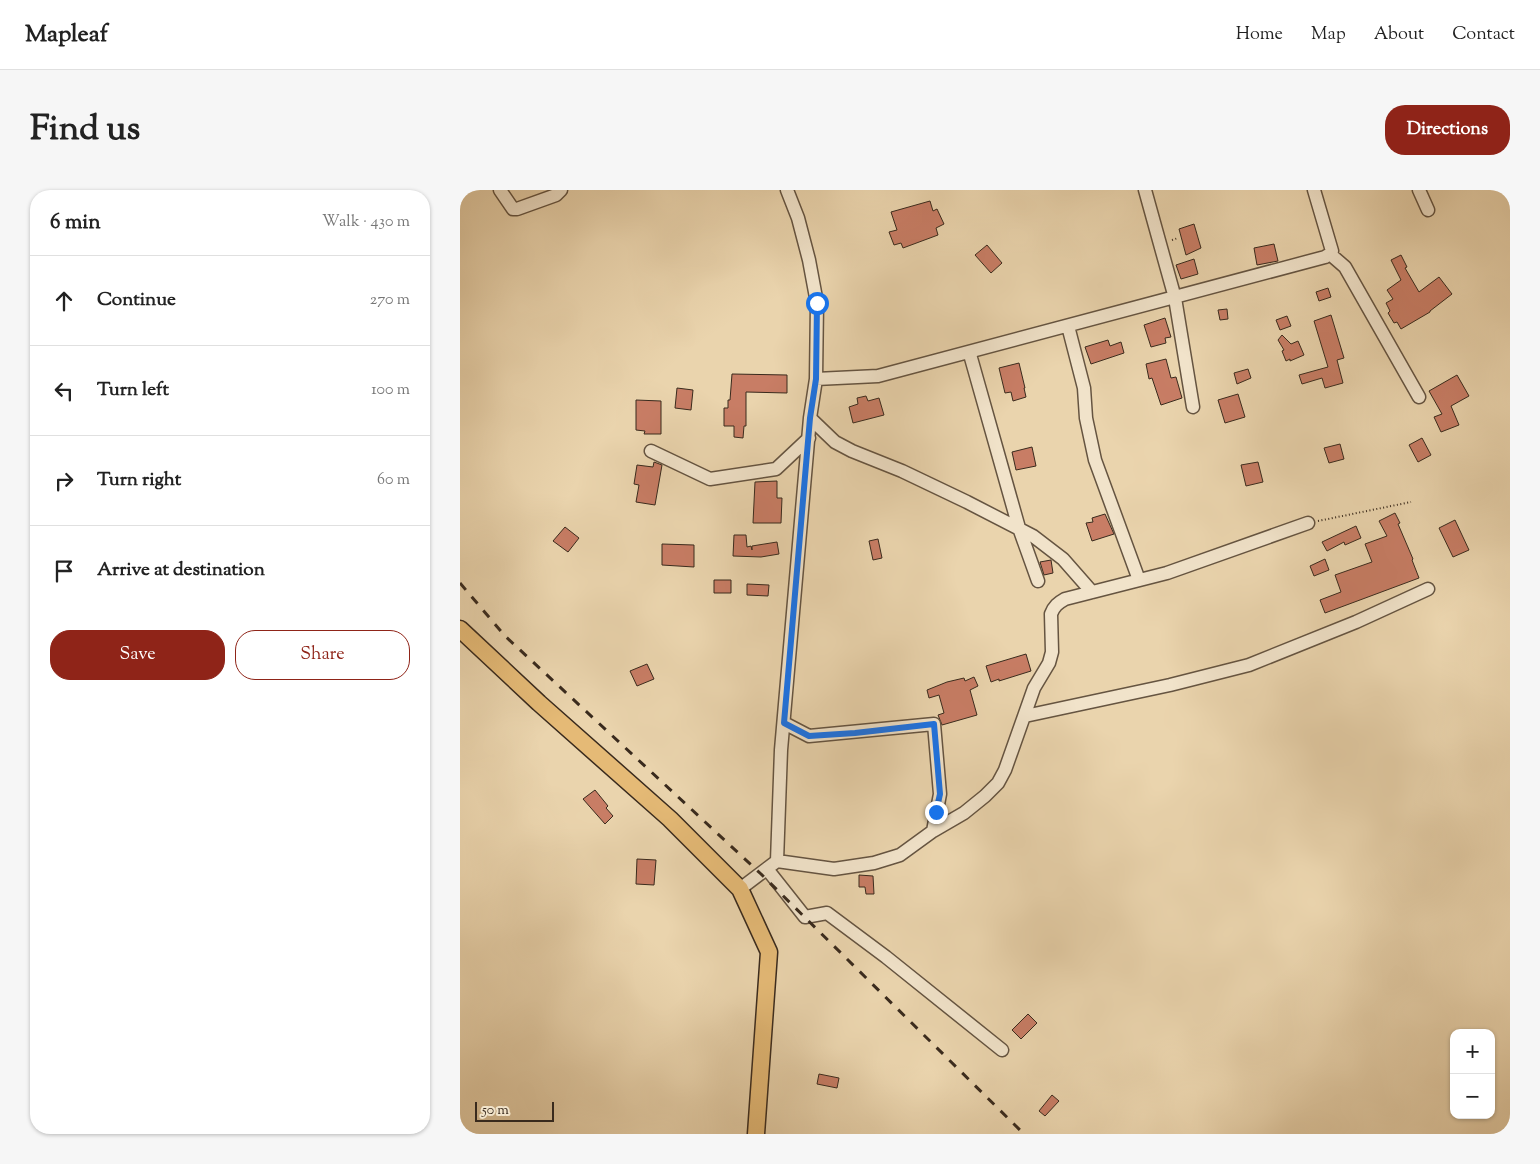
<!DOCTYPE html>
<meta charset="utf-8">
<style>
:root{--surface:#fff;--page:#f6f6f6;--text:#222;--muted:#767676;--line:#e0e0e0;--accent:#8f2418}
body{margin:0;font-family:"Sorts Mill Goudy",serif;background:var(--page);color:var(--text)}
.controls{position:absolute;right:15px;bottom:15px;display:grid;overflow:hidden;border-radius:10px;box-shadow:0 1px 4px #0004}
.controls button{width:45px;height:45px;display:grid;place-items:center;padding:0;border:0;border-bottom:1px solid var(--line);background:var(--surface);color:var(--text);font:25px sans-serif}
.scale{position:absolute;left:15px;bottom:12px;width:79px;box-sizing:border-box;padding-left:5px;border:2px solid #392a1d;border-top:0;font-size:14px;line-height:18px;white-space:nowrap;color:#392a1d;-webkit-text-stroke:4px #f1e3ca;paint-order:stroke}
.stop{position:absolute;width:15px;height:15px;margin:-11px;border:4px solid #1a73e8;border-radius:50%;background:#fff}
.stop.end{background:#1a73e8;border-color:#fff;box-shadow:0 1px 5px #0008}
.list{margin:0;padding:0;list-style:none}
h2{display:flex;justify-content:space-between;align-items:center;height:65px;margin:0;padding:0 20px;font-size:21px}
h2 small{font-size:16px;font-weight:400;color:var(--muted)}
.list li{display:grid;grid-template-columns:32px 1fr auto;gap:15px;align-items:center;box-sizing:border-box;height:90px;padding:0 20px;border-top:1px solid var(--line)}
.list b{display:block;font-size:19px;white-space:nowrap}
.list em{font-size:16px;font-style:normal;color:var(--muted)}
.actions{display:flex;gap:10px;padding:15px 20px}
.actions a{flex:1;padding:11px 0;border:1px solid var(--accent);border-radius:20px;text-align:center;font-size:18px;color:var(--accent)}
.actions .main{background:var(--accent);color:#fff}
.icon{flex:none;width:28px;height:28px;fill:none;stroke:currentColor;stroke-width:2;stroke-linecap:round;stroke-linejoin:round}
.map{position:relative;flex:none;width:1050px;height:944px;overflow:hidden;border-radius:20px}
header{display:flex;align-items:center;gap:30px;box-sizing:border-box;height:70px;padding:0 25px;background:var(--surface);border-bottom:1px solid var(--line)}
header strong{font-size:24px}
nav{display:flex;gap:28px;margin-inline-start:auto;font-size:18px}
.intro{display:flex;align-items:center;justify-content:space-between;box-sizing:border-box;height:120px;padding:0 30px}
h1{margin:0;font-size:35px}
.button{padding:12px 22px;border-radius:20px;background:var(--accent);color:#fff;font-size:18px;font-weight:700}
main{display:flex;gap:30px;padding:0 30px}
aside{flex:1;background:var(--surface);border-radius:20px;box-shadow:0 1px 4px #0004}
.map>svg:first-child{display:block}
</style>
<header>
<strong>Mapleaf</strong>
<nav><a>Home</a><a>Map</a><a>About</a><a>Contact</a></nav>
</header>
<div class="intro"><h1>Find us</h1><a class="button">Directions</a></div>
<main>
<aside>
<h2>6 min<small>Walk · 430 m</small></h2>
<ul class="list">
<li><svg class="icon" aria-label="ahead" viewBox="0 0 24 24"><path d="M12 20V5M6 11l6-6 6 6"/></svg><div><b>Continue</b></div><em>270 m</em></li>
<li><svg class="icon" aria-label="left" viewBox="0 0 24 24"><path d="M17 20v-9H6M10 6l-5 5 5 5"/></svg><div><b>Turn left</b></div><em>100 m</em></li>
<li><svg class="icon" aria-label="right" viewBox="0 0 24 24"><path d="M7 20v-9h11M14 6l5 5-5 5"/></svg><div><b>Turn right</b></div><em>60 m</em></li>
<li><svg class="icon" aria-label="arrive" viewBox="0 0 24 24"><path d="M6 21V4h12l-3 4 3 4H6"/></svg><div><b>Arrive at destination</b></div></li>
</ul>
<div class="actions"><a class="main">Save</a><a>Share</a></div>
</aside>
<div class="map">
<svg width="1050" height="944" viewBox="0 0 1050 944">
<rect width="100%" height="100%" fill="#ead4ad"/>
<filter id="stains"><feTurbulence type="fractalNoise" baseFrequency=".004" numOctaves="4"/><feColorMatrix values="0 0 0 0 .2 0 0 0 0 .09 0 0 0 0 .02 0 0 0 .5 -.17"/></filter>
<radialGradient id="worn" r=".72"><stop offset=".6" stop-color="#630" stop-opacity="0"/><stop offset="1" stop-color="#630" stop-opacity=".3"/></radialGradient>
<!-- building -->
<path fill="#c87d65" stroke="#392a1d" d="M470 11 473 21 477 19 484 34 476 38 478 45 443 58 441 53 434 55 429 42 437 40 431 22Z
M734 34 741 58 726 65 719 39Z
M814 54 818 71 797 75 794 58Z
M527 55 542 73 531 83 515 65Z
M941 65 947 77 945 78 959 102 979 87 992 104 970 121V122L941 139 937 132 934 133 928 123 930 121 926 113 933 109 927 100 941 90 931 70Z
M734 69 738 84 721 89 716 75Z
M868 98 871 107 859 111 856 102Z
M767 119 768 129 760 130 758 120Z
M871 125 884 168 877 170 883 193 865 198 862 188 842 194 839 185 868 177 854 131Z
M827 126 831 136 820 140 816 130Z
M705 128 711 147 705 148 706 153 691 157 684 135Z
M822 145 831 154 838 151 844 165 830 171V169L826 171 822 161 824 160 818 150Z
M648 150 650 156 661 152 664 163 631 174 625 157Z
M706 169 711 188 716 187 722 208 701 215 692 188 689 189 686 174Z
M559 173 565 198H564L566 207 553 211 551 202 545 203 539 178Z
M788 179 791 188 777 194 774 183Z
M272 184 327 185V203L286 202V236H284L283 248 274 247V236H264V218H268V210H270Z
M997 185 1009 206 991 216 999 235 981 242 974 227 982 224 969 201Z
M217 198 233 200 231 220 215 218Z
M778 204 785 227 765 233 758 210Z
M406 206 408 211 419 208 424 225 393 233 389 217 398 214 397 208Z
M176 210 201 211V244H184L185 241 176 240Z
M962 248 971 265 958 272 949 255Z
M880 254 884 269 869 273 864 258Z
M572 257 576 276 556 280 552 262Z
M194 272 202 275 195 315 176 312 179 295 174 294 177 275 193 277Z
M798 272 803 292 786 296 781 275Z
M317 291V308H322L321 333H293L295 292Z
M935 323 940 333 938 334 953 369 952 370 959 388 865 423 860 410 881 402 875 385 912 372 905 354 927 346 919 331Z
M645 324 654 344 632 351 626 333 633 332 632 328Z
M995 330 1009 360 993 367 979 338Z
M896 336 901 348 885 355 884 352 867 361 862 352Z
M105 337 119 348 108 362 93 351Z
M274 345H286L287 357 291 356 292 360V356L317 352 319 364 301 367 273 366Z
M418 349 422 368 413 370 409 351Z
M202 354 234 355V377L202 375Z
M865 369 869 380 854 386 850 376Z
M591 370 593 383 584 385 580 372Z
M254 390H271V403H254Z
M287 394 309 395 308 406 287 405Z
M566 464 571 481 539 491V489L531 492 526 476Z
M187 474 194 489 177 496 170 481Z
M514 487 518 496 510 500 517 525 482 535 478 525 484 523 479 505 469 508 467 500 487 492 504 488 505 491Z
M135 600 148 616 146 618 153 626 145 634 123 609Z
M177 669 196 670 194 695 176 694Z
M399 685 413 686 414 704H406L405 697H399Z
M568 824 577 833 561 849 552 840Z
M359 884 379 888 377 898 357 894Z
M592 905 599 911 585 926 579 921Z"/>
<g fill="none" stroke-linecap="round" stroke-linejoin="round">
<!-- minor casing -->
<g stroke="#655441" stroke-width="15">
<path id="minor" d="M40 0 53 19H57L96 5 101 0
M685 0 715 108 733 217
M959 0 968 20
M870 64 885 77 959 207
M608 136 624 198 626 228 635 270 679 390
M511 168 559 338 578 391
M356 189 418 186 865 67 870 64 872 61 854 0
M350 228 375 252 392 261 442 281 507 312 573 346 603 369 632 402
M191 261 250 289 316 279 349 248
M565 526 710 495 789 475 896 432 968 399
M324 533 349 546 474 534 480 604 473 641
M317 671 374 679 414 673 440 665 473 641 504 623 525 606 538 593 545 580 574 498 589 473 592 462 591 424C594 416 598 413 605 409L707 383 848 333
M307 679 345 727 367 723 426 767 542 860
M280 699 317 671 321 560 350 228 356 189 357 113 349 70 338 28 327 0"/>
</g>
<!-- major casing -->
<g stroke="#392a1d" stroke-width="19">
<path id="major" d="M0 439 79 513 210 629 280 699 309 762 296 944"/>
</g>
<!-- path -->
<path stroke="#392a1d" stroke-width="2" stroke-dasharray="1 2.5" stroke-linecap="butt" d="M712 50 718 48
M858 331 951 312"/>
<!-- minor -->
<use href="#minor" stroke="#f1e3ca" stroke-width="12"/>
<!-- major -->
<use href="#major" stroke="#e5ba76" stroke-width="16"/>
<!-- rail -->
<path stroke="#392a1d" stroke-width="3" stroke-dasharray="9 9" stroke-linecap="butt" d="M0 393 45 446 301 684 564 944"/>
</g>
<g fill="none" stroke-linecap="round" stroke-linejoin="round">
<!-- route -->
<path stroke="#1a73e8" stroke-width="6" d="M357 113 356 189 350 228 324 533 349 546 395 543 474 534 480 604 476 622"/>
</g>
<rect width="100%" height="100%" filter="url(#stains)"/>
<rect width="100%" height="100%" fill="url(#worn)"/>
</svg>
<div class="controls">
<button>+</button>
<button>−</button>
</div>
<div class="scale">50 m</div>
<div class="stop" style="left:357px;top:113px"></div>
<div class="stop end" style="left:476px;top:622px"></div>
</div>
</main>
